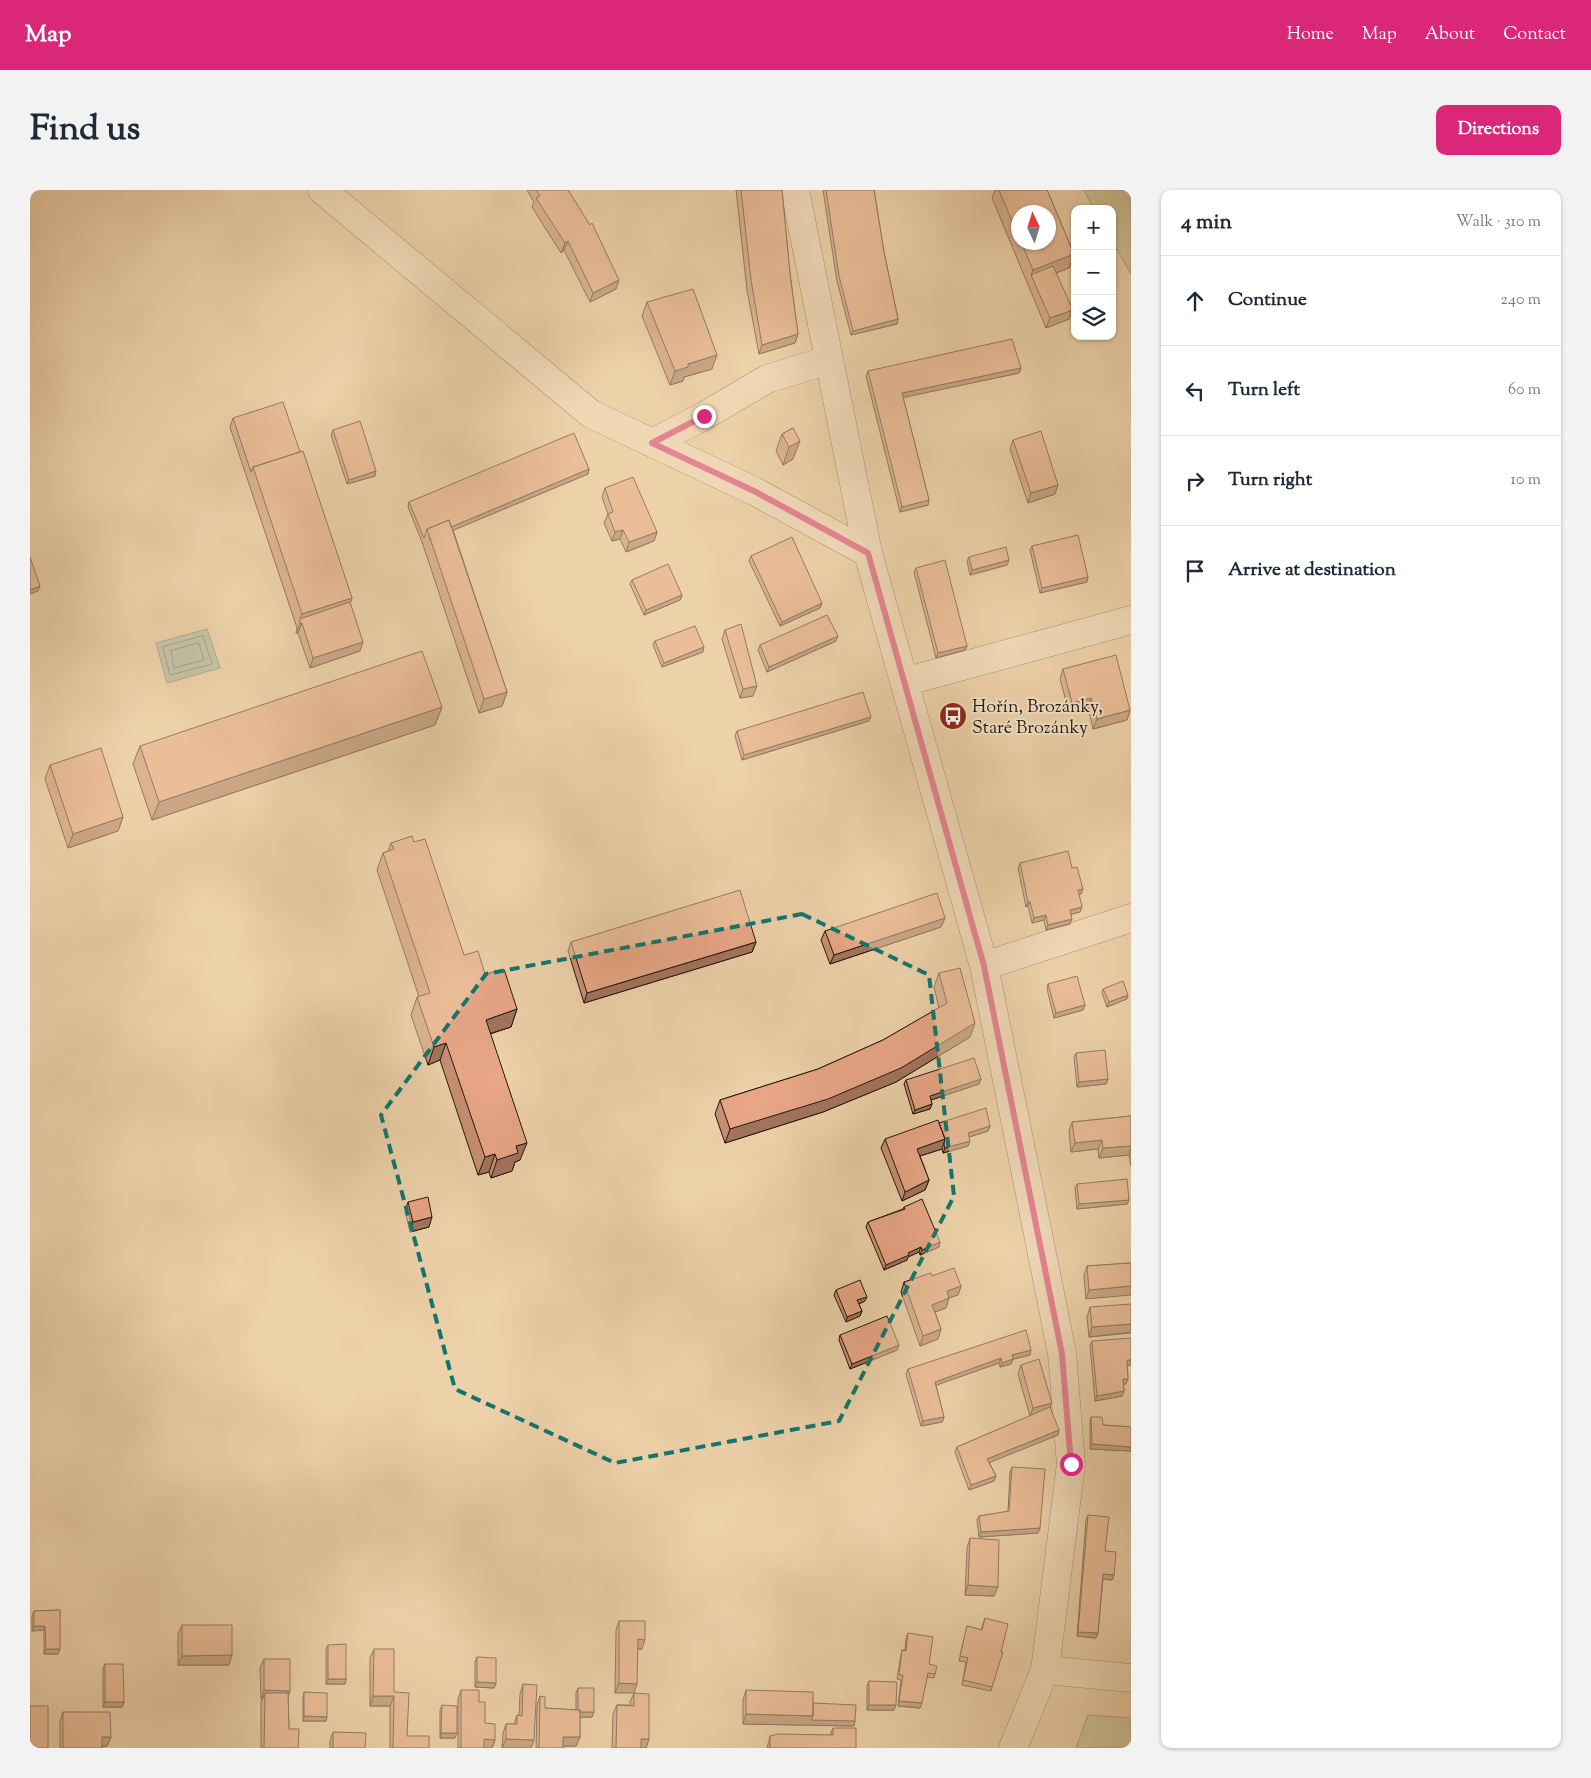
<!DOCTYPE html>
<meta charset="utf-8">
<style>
:root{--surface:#fff;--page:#f2f2f3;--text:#1f2937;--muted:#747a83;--line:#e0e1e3;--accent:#db2777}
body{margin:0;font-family:"Sorts Mill Goudy",serif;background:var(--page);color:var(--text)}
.controls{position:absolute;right:15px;top:15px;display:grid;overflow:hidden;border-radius:10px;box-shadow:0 1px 4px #0004}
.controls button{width:45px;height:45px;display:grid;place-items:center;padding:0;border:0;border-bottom:1px solid var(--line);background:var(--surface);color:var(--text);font:25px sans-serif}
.compass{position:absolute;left:981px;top:15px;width:45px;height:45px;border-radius:50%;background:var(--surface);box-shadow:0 1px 4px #0004;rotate:356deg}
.stop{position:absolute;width:15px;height:15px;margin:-11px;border:4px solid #db2777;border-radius:50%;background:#fff}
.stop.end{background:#db2777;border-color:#fff;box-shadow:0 1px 5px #0008}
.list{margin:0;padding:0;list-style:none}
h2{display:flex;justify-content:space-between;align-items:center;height:65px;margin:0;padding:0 20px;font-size:21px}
h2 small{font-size:16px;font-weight:400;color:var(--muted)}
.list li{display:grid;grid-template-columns:32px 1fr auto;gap:15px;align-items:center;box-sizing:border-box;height:90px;padding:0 20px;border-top:1px solid var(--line)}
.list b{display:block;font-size:19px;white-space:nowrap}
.list em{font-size:16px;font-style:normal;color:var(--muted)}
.icon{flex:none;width:28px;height:28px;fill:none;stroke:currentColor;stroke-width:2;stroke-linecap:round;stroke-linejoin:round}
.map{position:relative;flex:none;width:1101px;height:1558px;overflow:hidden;border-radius:10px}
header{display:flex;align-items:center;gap:30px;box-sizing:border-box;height:70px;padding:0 25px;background:var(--accent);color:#fff}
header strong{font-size:24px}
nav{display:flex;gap:28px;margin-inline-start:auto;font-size:18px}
.intro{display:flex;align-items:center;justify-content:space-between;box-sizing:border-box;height:120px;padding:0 30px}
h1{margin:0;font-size:35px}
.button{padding:12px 22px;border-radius:10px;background:var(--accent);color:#fff;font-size:18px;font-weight:700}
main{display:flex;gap:30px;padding:0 30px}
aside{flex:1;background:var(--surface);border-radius:10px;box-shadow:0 1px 4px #0004}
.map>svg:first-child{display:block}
</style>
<header>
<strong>Map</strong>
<nav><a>Home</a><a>Map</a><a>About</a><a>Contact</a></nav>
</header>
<div class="intro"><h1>Find us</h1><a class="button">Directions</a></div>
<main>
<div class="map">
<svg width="1101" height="1558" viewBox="0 0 1101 1558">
<rect width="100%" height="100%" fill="#edd1a9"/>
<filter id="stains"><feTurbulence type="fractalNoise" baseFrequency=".004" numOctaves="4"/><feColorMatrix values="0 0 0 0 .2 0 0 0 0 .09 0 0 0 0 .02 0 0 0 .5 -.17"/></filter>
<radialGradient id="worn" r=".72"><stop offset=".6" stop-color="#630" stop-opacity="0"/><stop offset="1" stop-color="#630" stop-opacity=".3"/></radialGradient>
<!-- green -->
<path fill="#b3bd8c" stroke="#6a6a4e" d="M1054 0H1101V84L1082 51V19H1064Z
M1058 1525 1101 1528V1558H1046Z"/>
<!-- water -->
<path fill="#99b7aa" stroke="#69776c" d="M177 439 190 478 137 493 126 453Z"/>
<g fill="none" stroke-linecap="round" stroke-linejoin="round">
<!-- shore -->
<path stroke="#5e675c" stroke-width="1" d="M173 446 182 474 140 485 133 457Z
M169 453 174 470 144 478 141 461Z"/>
<!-- minor casing -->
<g stroke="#554636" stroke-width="29">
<path id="minor" d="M292 0 561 224 724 301 838 363
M765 0 838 363 954 776 1032 1163 1041 1274 1015 1480
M622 253 674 226 737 189 799 170
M874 492 1101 430
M954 776 1101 728"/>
</g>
<!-- tertiary casing -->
<g stroke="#554636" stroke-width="29">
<path id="tertiary" d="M983 1558 1015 1480 1101 1488"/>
</g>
<!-- minor -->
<use href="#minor" stroke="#f3e1c7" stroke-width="28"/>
<!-- tertiary -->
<use href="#tertiary" stroke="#f3e1c7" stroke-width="28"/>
</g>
<!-- wall -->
<path fill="#c88f73" stroke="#22170f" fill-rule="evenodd" d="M497 0H538L586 99 560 112 534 60 531 63 502 17 504 12Z
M706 0H752L760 84 768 144 765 153 729 164 717 100Z
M793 0H844L854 62 868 129 867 134 821 145 807 91Z
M965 0H1017L1044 64 1039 78 1026 83 1039 129 1016 138 962 8ZM988 22 1018 52H988Z
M617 112 682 179 654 187 653 191 640 195 612 126Z
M991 178 989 183 873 207 899 310 898 315 870 322 836 186 838 181Z
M203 228 270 262 322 408 320 412 330 461 280 478 268 443H266L267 438 200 237Z
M763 238V269L753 275 746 261 752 244Z
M303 240 345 286 317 294 301 245Z
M983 250 1025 304 998 313 980 259Z
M559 279 558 284 423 340 477 502 472 516 449 523 392 352 378 317 379 312Z
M575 298 627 342 624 351 596 362 590 349 582 351 574 333 578 324 572 307Z
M1002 356 1057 392 1010 403 1000 360Z
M721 366 792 413 790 418 750 436 719 371Z
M939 367 977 375 940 385 937 371Z
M886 378 937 456 935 460 906 468 884 382Z
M602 390 652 405 650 410 614 425 600 394Z
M695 440 723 506 710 508 692 449Z
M625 451 673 462 632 477 623 455Z
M806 451 737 482 728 460 730 455Z
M1033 479 1100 520 1097 530 1063 539 1058 517 1039 522 1030 489Z
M412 517 405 535 122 630 103 574 110 556Z
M839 531 712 570 705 546 707 541Z
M20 575 93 627 88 641 38 658 15 589Z
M384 652 434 765 455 784 487 819 481 837 460 844 490 970 485 972 482 981 461 988 459 982 448 985 410 870 398 875 381 825 387 807H389L347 680 353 663 358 661 361 653Z
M990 673 1042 678 1051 704H1049L1050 722 1041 724 1040 734 1016 740 1014 730 1002 733 998 716 996 717 988 678Z
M915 728 911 737 800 774 791 750 795 741Z
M541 752H726L722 762 554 813 538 761Z
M909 783 940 847 866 892 793 922 695 953 685 924 690 910 788 879 853 850 909 818 904 797Z
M1018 794 1055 815 1053 820 1024 828 1017 799Z
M1073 799 1097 809 1077 817 1072 803Z
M1046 863 1078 889 1076 894 1047 897 1044 867Z
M951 889 949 894 901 910 902 914 900 919 883 924 874 894 876 890Z
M1101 926V976L1099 965 1069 968 1068 959 1041 962 1039 941 1042 932Z
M909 933 960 936 958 941 939 947 938 956 913 963 912 959 890 966 899 990 895 1000 872 1011 851 958 855 949Z
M1047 994 1097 1014 1047 1019 1045 998Z
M378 1012 399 1037 380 1042 375 1021Z
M874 1017 910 1052 909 1057 890 1065 889 1062 878 1067 877 1070 854 1080 836 1037 838 1032 873 1019Z
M1101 1073 1056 1109 1054 1086 1057 1076Z
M902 1086 931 1096 928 1105 919 1108 916 1118 905 1122 911 1139 908 1149 890 1156 871 1102 874 1092Z
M806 1100 835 1111 829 1114 832 1121 830 1126 816 1132 804 1105Z
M1060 1117 1101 1143 1059 1147 1057 1127Z
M810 1145 869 1155 867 1160 820 1179 809 1150Z
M1062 1151 1101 1175H1097L1096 1194H1093L1094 1201 1092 1206 1065 1211 1060 1155Z
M1000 1165 983 1169 981 1174 970 1177 969 1173 906 1195 914 1227 912 1232 891 1236 876 1184 878 1179Z
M991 1175 1020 1217 1028 1245 959 1272 966 1286 964 1291 939 1300 925 1262 927 1257 1000 1226 988 1184Z
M1061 1227 1073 1235 1101 1237V1261L1060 1259V1231Z
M982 1277 1010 1338 1008 1343 949 1347 947 1330 949 1326 978 1322 980 1282Z
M1058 1325 1075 1361 1084 1385 1082 1390 1073 1389 1068 1443 1066 1448 1047 1446 1056 1330Z
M940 1348 964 1406 935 1405 937 1358Z
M30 1420 28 1464H14V1440L2 1441V1426L4 1421Z
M955 1428 962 1497 961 1501 932 1495 936 1472 929 1471 937 1436 951 1440Z
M589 1431 612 1459H608L585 1503 586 1440Z
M152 1435 199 1475H148V1444Z
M878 1443 905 1484 904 1488 897 1487 890 1518 868 1516 871 1490 867 1489 871 1465 872 1460H875L876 1448Z
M298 1455 316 1489 315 1494H296V1459Z
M344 1459 364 1502 377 1546 399 1558H360V1516H340V1468Z
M447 1467 466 1493 464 1498 445 1497V1472Z
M234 1469 260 1501 258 1505 259 1539 268 1558H231V1512L232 1510 231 1509 230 1478Z
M75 1474 94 1512 92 1517H73V1478Z
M839 1491 864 1520H837V1496Z
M493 1494 501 1558H472L473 1543 476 1534H484L487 1525 489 1526 490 1504Z
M548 1498 562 1527H550V1547L546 1556H533V1558H506L507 1515 510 1506 515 1518 546 1520V1503Z
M431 1500 449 1512 455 1533 465 1550 462 1558H428V1509Z
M716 1500 825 1531 824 1536 713 1534V1510Z
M274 1502 296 1531H273V1507Z
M604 1503 619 1549 616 1558H582L583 1524 587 1515H600V1512Z
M412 1515 425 1548H410V1520Z
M33 1522 81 1547 77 1556H72V1558H30V1531Z
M803 1538 826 1558H737L740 1546 800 1545Z
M303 1542 335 1558H300V1551Z"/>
<!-- shaded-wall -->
<path fill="#a2745e" stroke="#22170f" d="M538 51 534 60 531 63 535 53Z
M1044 64 1039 78 1004 91 1001 85 1003 80Z
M589 90 586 99 560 112 563 103Z
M1043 120 1039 129 1016 138 1020 128Z
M868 129 867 134 821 145 823 141Z
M768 144 765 153 729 164 732 155Z
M687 165 682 179 654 187 653 191 640 195 645 181 658 174Z
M991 178 989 183 871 208 872 203Z
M770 251 763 269 753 275 759 257Z
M559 279 558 284 400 350 399 346Z
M346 281 345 286 317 294 319 290Z
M1028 295 1025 304 998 313 1001 303Z
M899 310 898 315 870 322 872 317Z
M593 340 590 349 582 351 585 342Z
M627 342 624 351 596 362 599 352Z
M979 370 977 375 940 385 942 380Z
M1058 387 1057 392 1010 403 1012 398Z
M10 396 8 401 0 404V400Z
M652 405 650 410 614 425 616 420Z
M322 408 317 422 272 433 268 443H266L270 434V429L272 424Z
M792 413 790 418 750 436 752 432Z
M808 446 806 451 737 482 739 477Z
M333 452 330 461 280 478 283 468Z
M937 456 935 460 906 468 908 463Z
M674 457 673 462 632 477 634 473Z
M727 496 723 506 710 508 713 499Z
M477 502 472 516 449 523 454 509Z
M1061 508 1058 517 1039 522 1042 513Z
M412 517 405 535 122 630 129 612Z
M1100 520 1097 530 1063 539 1067 529Z
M841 527 839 531 712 570 714 565Z
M93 627 88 641 38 658 43 644Z
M1053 699 1051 704 1046 705 1048 700Z
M998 712H1000L998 716 996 717Z
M1052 717 1050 722 1038 725 1040 720Z
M1016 725 1014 730 1002 733 1004 728Z
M915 728 911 737 800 774 804 765Z
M1042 729 1040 734 1016 740 1018 735Z
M726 752 722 762 554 813 557 803Z
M1098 805 1097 809 1077 817 1079 812Z
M1055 815 1053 820 1024 828 1026 823Z
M487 819 481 837 449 847 456 830Z
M945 833 940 847 866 892 793 922 695 953 700 939Z
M416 853 410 870 398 875 404 857Z
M951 889 949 894 898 911 900 906Z
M1078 889 1076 894 1047 897 1049 892Z
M902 914 900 919 883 924 885 920Z
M960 936 958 941 936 948 938 943Z
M915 949 912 959 883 968 887 959Z
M1072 950 1068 959 1041 962 1045 953Z
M940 951 938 956 913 963 915 958Z
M497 953 490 970 485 972 482 981 461 988 467 970 486 956Z
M1101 956V959L1099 965 1069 968 1073 958Z
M465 964 459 982 448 985 455 967Z
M899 990 895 1000 872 1011 875 1002Z
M1099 1010 1097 1014 1047 1019 1049 1014Z
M402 1027 399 1037 380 1042 383 1032Z
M910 1052 909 1057 890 1065 892 1060Z
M891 1057 889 1062 878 1067 877 1070 854 1080 856 1075 878 1063Z
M931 1096 928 1105 913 1110 917 1101Z
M1101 1096V1105L1056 1109 1059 1100Z
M837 1107 835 1111 826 1115 827 1110Z
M919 1108 916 1118 899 1124 902 1115Z
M832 1121 830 1126 816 1132 817 1127Z
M1101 1134V1142L1059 1147 1062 1137Z
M911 1139 908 1149 890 1156 893 1146Z
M869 1155 867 1160 820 1179 822 1174Z
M1001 1160 1000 1165 980 1170 982 1165Z
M971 1168 969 1173 904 1196 905 1192Z
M983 1169 981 1174 970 1177 972 1173Z
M1097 1170H1101V1175H1095Z
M1093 1189H1098L1096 1194H1091Z
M1094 1201 1092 1206 1065 1211 1067 1206Z
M1022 1213 1018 1222 1000 1227 1003 1218Z
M914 1227 912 1232 891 1236 893 1231Z
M1029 1240 1028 1245 956 1274 957 1269Z
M1062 1254 1101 1257V1261L1060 1259Z
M966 1286 964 1291 939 1300 941 1295Z
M1010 1338 1008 1343 949 1347 951 1342Z
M1073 1384 1084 1385 1082 1390 1071 1389Z
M938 1395 968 1397 964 1406 935 1405Z
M4 1436H15L14 1440 2 1441Z
M1048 1442 1068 1443 1066 1448 1047 1446Z
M608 1449 615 1450 612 1459H604Z
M16 1459H30L28 1464H14Z
M202 1465 199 1475H148L152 1466Z
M298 1489H316L315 1494H296Z
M447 1492 466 1493 464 1498 445 1497Z
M589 1493 607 1494 604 1503H585Z
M234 1500 260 1501 257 1510 235 1503 232 1510 231 1509Z
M343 1506H364L360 1516H340Z
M869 1511 892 1513 890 1518 868 1516Z
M75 1512H94L92 1517H73Z
M839 1515H866L864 1520H837Z
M548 1522H564L562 1527H546Z
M716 1524 783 1526 825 1531 824 1536 713 1534Z
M274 1526 297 1527 296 1531H273Z
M411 1543H427L425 1548H410Z
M72 1547H81L77 1556H69Z
M533 1547H550L546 1556H529Z
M454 1549 465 1550 462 1558H451Z
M476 1549 504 1550 501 1558H472Z
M611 1549H619L616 1558H608Z"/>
<!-- building -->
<path fill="#e8a686" stroke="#22170f" d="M506 0H538L560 35 562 33 589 90 563 103 538 51 535 53 506 8 510 6Z
M711 0H752L760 84 768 144 732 155 721 90Z
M796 0H844L854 62 868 129 823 141 809 86Z
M969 0H1017L1044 64 1003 80 991 52H1018V22H988V46Z
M1023 76 1043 120 1020 128 1001 85Z
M663 99 687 165 658 174V177L645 181 617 112Z
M982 149 991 178 872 203 899 310 872 317 838 181Z
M253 212 270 262 223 277 221 282 203 228Z
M330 231 346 281 319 290 303 240Z
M763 238 770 251 759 257 752 244Z
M1011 241 1028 295 1001 303 983 250Z
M544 243 559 279 421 337 419 330 397 339 394 348 379 312Z
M273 261 322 408 272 424 223 277Z
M603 287 627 342 599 352 593 340 585 342 578 324 583 322 575 298Z
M419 330 477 502 454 509 397 339Z
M1048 345 1058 387 1012 398 1002 356Z
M762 347 792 413 752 432 721 366Z
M976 357 979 370 942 380 939 367Z
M0 367 10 396 0 400Z
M915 370 937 456 908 463 886 378Z
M638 374 652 405 616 420 602 390Z
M320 412 333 452 283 468 272 433 270 434V429Z
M797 425 808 446 739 477 730 455Z
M711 434 727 496 713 499 695 440Z
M665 436 674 457 634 473 625 451Z
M392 461 412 517 129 612 110 556Z
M1086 465 1100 520 1067 529 1061 508 1042 513 1033 479Z
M833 502 841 527 714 565 707 541Z
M71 558 93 627 43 644 20 575Z
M382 646 384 652 395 649 434 765 448 761 455 784 474 779 487 819 456 830 497 953 486 956 488 963 467 970 465 964 455 967 416 853 404 857 387 807 400 803 353 663 364 659 361 653Z
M1038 661 1042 678 1047 677 1053 699 1048 700 1052 717 1040 720 1042 729 1018 735 1016 725 1004 728 1000 712H998L990 673Z
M710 700 726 752 557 803 541 752Z
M907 703 915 728 804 765 795 741Z
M930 778 945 833 871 878 798 909 700 939 690 910 788 879 853 850 917 813 909 783Z
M1047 786 1055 815 1026 823 1018 794Z
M1093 791 1098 805 1079 812 1073 799Z
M1075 860 1078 889 1049 892 1046 863Z
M944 868 951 889 900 906 902 914 885 920 876 890Z
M956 918 960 936 938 943 940 951 915 958 914 954 915 949 909 933Z
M1101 926V956L1073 958 1072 950 1045 953 1042 932Z
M908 930 915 949 887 959 899 990 875 1002 855 949Z
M1097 989 1099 1010 1049 1014 1047 994Z
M398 1007 402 1027 383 1032 378 1012Z
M892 1009 910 1052 892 1060 891 1057 878 1063 879 1065 856 1075 838 1032 875 1019 874 1017Z
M1101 1073V1096L1059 1100 1057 1076Z
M924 1078 931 1096 917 1101 919 1108 902 1115 911 1139 893 1146 874 1092 901 1083 902 1086Z
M830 1090 837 1107 827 1110 832 1121 817 1127 806 1100Z
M1101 1114V1134L1062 1137 1060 1117Z
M857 1126 869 1155 822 1174 810 1145Z
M996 1140 1001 1160 982 1165 983 1169 972 1173 971 1168 905 1192 914 1227 893 1231 878 1179Z
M1101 1148V1170H1097L1098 1189H1093L1094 1201 1067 1206 1062 1151Z
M1009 1169 1022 1213 1003 1218 991 1175Z
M1020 1217 1029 1240 957 1269 966 1286 941 1295 927 1257Z
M1061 1227H1072L1073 1235 1101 1237V1257L1062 1254Z
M982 1277 1015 1279 1010 1338 951 1342 949 1326 979 1321Z
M1058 1325 1079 1327 1075 1361 1086 1362 1084 1385 1073 1384 1068 1443 1048 1442Z
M940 1348 969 1350 968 1397 938 1395Z
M30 1420V1459H16L15 1436H4V1421Z
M955 1428 978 1434 971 1462H973L962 1497 933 1490 938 1468 930 1466 937 1436 952 1440Z
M589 1431H615V1450L608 1449 607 1494 589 1493Z
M152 1435H202V1465L152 1466Z
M878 1443 903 1447 899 1474 907 1476 905 1484 898 1483 892 1513 869 1511 873 1485H869L872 1460 876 1461Z
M316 1454V1489H298V1455Z
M344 1459H364V1502L379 1503 377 1546H399V1558H363L364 1506H343Z
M447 1467 466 1468V1493L447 1492Z
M234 1469H260V1501L234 1500Z
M75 1474H93L94 1512H75Z
M839 1491 867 1492 866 1515H839Z
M493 1494 507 1495 504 1550 476 1549V1534H487V1525L492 1526Z
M548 1498H564V1522H550V1520H548Z
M431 1500H449V1512H455V1533L465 1534V1550L454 1549V1558H431Z
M716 1500 783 1502V1526L716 1524Z
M274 1502 297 1503V1527L274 1526Z
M235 1503H258L259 1539H269L268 1558H234Z
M604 1503 619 1504V1549H611V1558H586L587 1515 604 1516Z
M510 1506 515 1507V1518L550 1520V1547H533V1558H509Z
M783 1513 826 1515 825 1531 781 1530 783 1526Z
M412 1515 427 1516V1543H411Z
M0 1516H18V1558H0Z
M33 1522H80L81 1547H72V1558H33Z
M803 1538H826V1558H740V1546L748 1544 803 1545Z
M303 1542 336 1543 335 1558H303Z"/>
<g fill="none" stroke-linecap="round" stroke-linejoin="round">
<!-- route -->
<path stroke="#db2777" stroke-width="6" d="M674 226 622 253 724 301 838 363 954 776 1032 1164 1041 1274"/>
</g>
<!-- marked area -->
<path d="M0 0H1101V1558H0ZM772 724 899 785 924 1006 809 1231 585 1273 425 1199 351 925 456 784Z" fill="#edd1a9" fill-opacity=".55" fill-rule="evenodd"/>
<path fill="none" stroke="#0f766e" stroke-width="4" stroke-dasharray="10 6" stroke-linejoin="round" d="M772 724 899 785 924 1006 809 1231 585 1273 425 1199 351 925 456 784Z"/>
<!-- icons -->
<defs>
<g id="bus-disc" transform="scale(1.4375)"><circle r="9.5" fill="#8f2418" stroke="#f3e1c7"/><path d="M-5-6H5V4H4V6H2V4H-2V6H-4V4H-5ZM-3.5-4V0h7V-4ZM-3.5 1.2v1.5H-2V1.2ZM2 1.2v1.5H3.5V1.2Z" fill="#fff"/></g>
</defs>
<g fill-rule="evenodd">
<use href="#bus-disc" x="923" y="526"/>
</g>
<g text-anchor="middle" stroke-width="4" stroke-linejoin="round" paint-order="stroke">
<!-- poi labels -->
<g font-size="18" fill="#22170f" stroke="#f3e1c7" text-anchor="start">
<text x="942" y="522">Hořín, Brozánky,<tspan x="942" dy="21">Staré Brozánky</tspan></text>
</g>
</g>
<rect width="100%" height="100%" filter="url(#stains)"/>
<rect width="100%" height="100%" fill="url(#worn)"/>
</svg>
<div class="controls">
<button>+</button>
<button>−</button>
<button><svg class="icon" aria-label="layers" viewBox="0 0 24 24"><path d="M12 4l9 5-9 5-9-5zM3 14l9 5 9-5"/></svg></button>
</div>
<svg class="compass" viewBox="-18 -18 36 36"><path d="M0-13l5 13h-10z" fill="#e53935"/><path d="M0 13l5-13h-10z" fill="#747a83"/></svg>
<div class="stop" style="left:1041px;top:1274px"></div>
<div class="stop end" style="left:674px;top:226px"></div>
</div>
<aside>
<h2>4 min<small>Walk · 310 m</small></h2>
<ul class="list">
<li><svg class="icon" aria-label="ahead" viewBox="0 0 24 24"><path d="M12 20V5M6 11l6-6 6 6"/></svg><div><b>Continue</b></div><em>240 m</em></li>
<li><svg class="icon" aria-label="left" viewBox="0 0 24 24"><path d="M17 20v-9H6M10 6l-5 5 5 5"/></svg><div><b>Turn left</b></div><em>60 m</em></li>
<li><svg class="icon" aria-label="right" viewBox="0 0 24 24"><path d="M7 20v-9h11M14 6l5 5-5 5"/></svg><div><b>Turn right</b></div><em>10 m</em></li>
<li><svg class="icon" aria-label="arrive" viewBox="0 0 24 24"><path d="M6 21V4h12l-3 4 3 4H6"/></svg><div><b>Arrive at destination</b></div></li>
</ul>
</aside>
</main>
